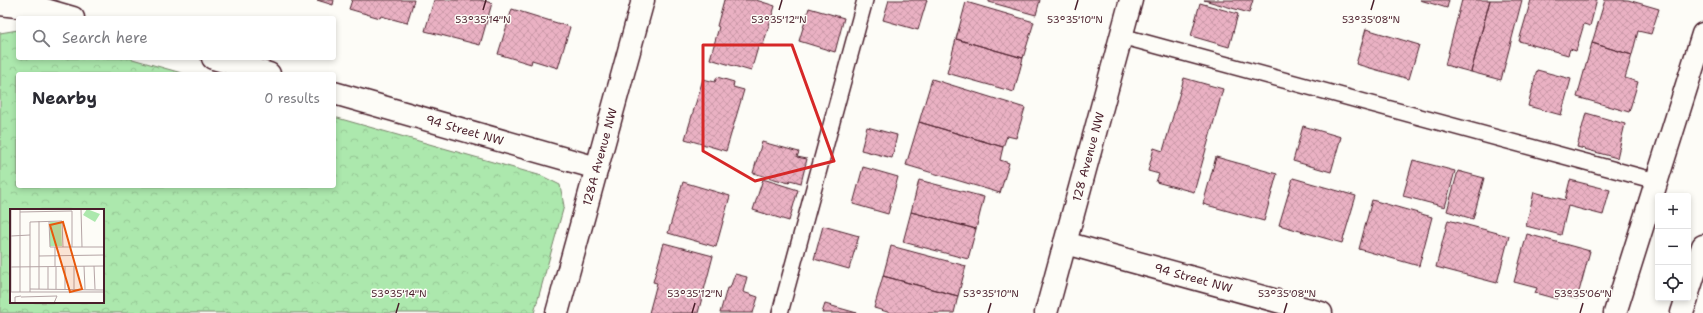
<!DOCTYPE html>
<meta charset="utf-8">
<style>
:root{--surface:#fff;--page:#f2f2f3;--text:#2b2b33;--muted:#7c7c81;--line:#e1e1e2}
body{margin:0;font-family:"Shantell Sans",sans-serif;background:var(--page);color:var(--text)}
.controls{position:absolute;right:12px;bottom:12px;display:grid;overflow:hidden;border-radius:4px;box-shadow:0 2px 6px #0003}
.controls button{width:36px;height:36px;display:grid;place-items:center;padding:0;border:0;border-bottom:1px solid var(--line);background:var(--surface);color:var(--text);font:20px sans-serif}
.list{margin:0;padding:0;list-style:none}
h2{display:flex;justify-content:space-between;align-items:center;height:52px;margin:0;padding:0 16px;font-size:17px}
h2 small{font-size:13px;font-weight:400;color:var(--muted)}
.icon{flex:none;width:22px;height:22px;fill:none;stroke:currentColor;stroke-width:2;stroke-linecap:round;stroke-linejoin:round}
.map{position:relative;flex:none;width:1703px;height:313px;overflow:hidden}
.search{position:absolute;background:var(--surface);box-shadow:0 2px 6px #0003;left:16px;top:16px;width:320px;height:44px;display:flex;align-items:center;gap:10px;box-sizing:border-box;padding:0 14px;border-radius:4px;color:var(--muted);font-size:15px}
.panel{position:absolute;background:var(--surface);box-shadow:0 2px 6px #0003;left:16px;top:72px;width:320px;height:116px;border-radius:4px}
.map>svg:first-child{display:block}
</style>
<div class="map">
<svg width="1703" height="313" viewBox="0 0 1703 313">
<defs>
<pattern id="park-crowns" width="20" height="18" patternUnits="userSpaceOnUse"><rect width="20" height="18" fill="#ace8ad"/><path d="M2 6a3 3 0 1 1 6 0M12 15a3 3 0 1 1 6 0" fill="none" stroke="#96c795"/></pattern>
<pattern id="building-cross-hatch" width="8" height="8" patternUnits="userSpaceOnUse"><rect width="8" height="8" fill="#eab1c3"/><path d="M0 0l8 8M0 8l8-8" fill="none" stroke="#ca98a8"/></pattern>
</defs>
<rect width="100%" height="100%" fill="#fdfcf7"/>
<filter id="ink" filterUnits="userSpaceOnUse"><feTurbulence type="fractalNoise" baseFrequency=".025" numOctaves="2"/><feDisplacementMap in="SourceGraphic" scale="8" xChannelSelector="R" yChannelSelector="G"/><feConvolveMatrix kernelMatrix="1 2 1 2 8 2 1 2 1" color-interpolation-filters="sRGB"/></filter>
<g filter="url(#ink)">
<!-- park -->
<path fill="url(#park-crowns)" stroke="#7b846c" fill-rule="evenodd" d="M18 30V58H129L185 74H18V186H334V117L542 176 560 185 564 206 534 313H0V33ZM11 210H103V302H11Z"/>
<!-- building -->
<path fill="url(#building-cross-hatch)" stroke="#4a1f2b" d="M317 0H334L333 5Z
M352 0H414L407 23 381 16 380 18 349 9Z
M434 0H480L492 3 480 45 425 31Z
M724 0H756L775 6 763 45 759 44 751 71 710 59 719 27 717 26Z
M889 0H927L918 30 883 20Z
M989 0H1040L1036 15 989 2Z
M1204 0H1253L1249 13Z
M1420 0H1449L1447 8Z
M1462 0H1490L1471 72 1445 65Z
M1490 0H1522L1501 80 1471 72Z
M1531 0H1597L1590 26 1584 24 1576 51 1570 49 1568 55 1519 41Z
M1605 0H1628L1659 9 1651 34 1638 31 1632 55 1592 43Z
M966 2 1034 22 1023 58 956 39Z
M1200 3 1238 14 1229 47 1191 36Z
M809 8 844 18 835 52 799 41Z
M512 9 570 27 558 68 532 60 531 64 498 54Z
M1366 29 1419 45 1409 79 1356 64Z
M956 39 1023 58 1014 92 947 73Z
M1592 43 1632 55 1625 78 1638 82 1629 112 1577 97Z
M1537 70 1571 79 1561 115 1528 106Z
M717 77 734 82 733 87 744 90 726 151 685 139 703 79 715 82Z
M1184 78 1223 89 1194 192 1156 182 1159 174 1148 171 1154 148 1163 151Z
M932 79 1025 108 1016 138 1007 136 1003 147 919 122Z
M1586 113 1625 124 1617 158 1577 147Z
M919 122 1003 147 1000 160 1009 163 1000 193 906 165Z
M1303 126 1341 137 1331 172 1293 161Z
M867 127 897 135 892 158 861 150Z
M762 142 799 152 797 157 807 159 801 183 790 180 789 183 753 173Z
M1216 157 1277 174 1264 221 1203 204Z
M1413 160 1455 171 1445 207 1403 196Z
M863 167 898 177 888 214 853 204Z
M1458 171 1484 178 1473 219 1447 211Z
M1293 178 1356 196 1342 243 1279 225Z
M763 179 798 190 789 221 753 210Z
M919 180 984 197 976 229 911 212Z
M1570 180 1610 190 1603 215 1568 206 1561 235 1526 226 1534 192 1565 200Z
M683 182 730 196 716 247 668 233Z
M1372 200 1432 217 1419 266 1359 249Z
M911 212 976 229 968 259 903 242Z
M1448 220 1509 236 1497 283 1436 267Z
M823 226 859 236 849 269 814 259Z
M1527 234 1590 251 1577 299 1559 294 1557 299 1535 293 1537 288 1514 282Z
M664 243 713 256 698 313H649L657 283 653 282Z
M891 246 966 266 958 296 883 276Z
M735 274 747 277 743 292 758 297 753 313H720L727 288H730Z
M883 276 958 296 954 313H891L874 308Z
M825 304 857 313H822Z"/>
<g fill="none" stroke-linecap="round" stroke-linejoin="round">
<!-- service casing -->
<g stroke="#4a1f2b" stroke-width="18">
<path id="service" d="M1121 36 1656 181
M780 313 865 0"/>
</g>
<!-- minor casing -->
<g stroke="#4a1f2b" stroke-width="25">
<g id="minor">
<path d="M0 4 42 9 73 18"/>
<path d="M213 58 269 74"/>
<path id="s1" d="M334 93 597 168"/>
<path id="s2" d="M1065 243 1321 313"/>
<path id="s3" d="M557 313 643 0"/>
<path id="s4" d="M1046 313 1131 0"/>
<path d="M1615 313 1703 34"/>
</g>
</g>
<!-- secondary casing -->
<g stroke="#4a1f2b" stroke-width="25">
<path id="secondary" d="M1688 293 1703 246
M1682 313 1687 298"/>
</g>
<!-- service -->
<use href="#service" stroke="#fdfcf7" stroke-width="15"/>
<!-- minor -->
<use href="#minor" stroke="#fdfcf7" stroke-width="22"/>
<!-- secondary -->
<use href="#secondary" stroke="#fdfcf7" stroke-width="22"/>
</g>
</g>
<!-- marked area -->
<path fill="none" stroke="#d62828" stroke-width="3" stroke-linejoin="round" d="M703 45H792L834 161 755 181 703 151Z"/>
<!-- ticks -->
<path fill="none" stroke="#4a1f2b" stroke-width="1.5" d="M483 10 486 0M779 10 782 0M1075 10 1078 0M1371 10 1374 0M396 313 399 303M692 313 695 303M988 313 991 303M1284 313 1287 303M1580 313 1583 303"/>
<g text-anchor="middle" stroke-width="3" stroke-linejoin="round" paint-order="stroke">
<!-- street labels -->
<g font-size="12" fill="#4a1f2b" stroke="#fdfcf7">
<text dy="4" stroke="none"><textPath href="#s1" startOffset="136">94 Street NW</textPath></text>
<text dy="4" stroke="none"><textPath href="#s3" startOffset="162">128A Avenue NW</textPath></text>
<text dy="4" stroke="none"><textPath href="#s4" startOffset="162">128 Avenue NW</textPath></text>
<text dy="4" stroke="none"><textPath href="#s2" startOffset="133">94 Street NW</textPath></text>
</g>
</g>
<!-- overview -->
<g transform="translate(10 209)">
<rect width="94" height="94" fill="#fdfcf7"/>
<path d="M40 13H51L52 37H40Z" fill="#ace8ad"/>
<path d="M77 0 90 5 85 13 73 6Z" fill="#ace8ad"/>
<path fill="none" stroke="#b5a4a5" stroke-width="1" d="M1 0V83M71 0 72 38M10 3 62 2V38M39 12 40 38H94M1 27 20 26M29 47 94 46M64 57V80M74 57 75 80M84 57 85 80M0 58 94 57M38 58V80M45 58V38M55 58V80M20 80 94 81M29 80V12M46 80V58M0 83H94M10 83V0M20 83V13L52 12 53 38M11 88 47 87 44 94M5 94V88L11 87"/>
<path fill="#e8590c" fill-opacity="0.15" stroke="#e8590c" stroke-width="2" d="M53 13 72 80 60 83 40 16Z"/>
<rect width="94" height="94" fill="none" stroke="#4a1f2b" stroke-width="2"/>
</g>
<g font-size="10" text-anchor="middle" fill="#4a1f2b" stroke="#fdfcf7" stroke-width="3" stroke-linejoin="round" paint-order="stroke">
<text x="1371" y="23">53°35'08"N</text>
<text x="483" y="23">53°35'14"N</text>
<text x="779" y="23">53°35'12"N</text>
<text x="1075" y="23">53°35'10"N</text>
<text x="695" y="297">53°35'12"N</text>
<text x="991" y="297">53°35'10"N</text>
<text x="1583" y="297">53°35'06"N</text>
<text x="399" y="297">53°35'14"N</text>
<text x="1287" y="297">53°35'08"N</text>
</g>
</svg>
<div class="controls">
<button>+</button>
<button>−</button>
<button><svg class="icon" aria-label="locate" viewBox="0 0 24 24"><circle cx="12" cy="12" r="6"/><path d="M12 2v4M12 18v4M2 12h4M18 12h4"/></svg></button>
</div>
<div class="search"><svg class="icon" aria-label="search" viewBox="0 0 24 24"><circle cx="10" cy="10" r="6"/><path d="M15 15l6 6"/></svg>Search here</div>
<section class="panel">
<h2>Nearby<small>0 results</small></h2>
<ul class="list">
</ul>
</section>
</div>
